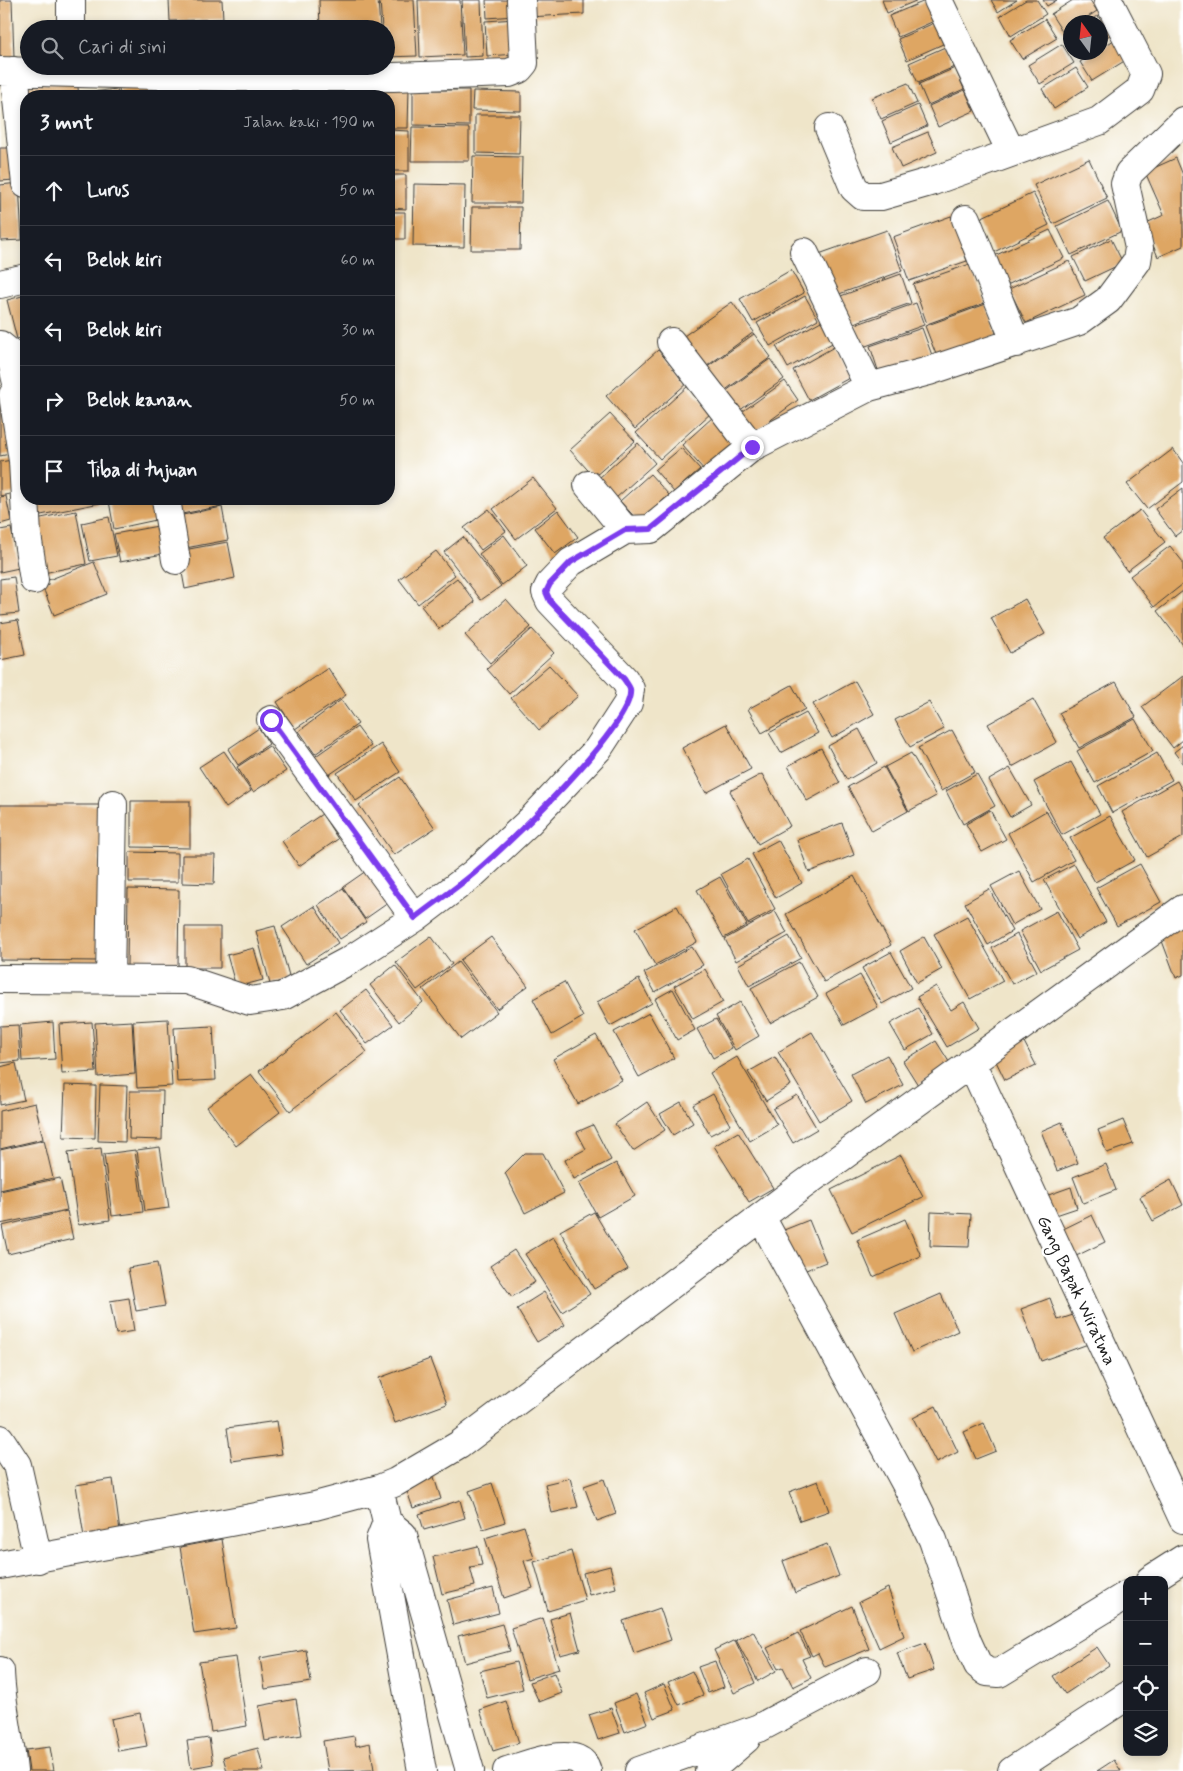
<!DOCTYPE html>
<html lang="id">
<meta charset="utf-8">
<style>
:root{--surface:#171b24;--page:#20242c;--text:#f1f3f6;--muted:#9ea1a6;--line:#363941}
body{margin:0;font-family:Mynerve,sans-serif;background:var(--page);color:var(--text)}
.controls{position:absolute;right:15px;bottom:15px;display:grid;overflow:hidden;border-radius:10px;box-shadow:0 2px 8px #0003}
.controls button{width:45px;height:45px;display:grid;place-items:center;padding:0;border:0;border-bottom:1px solid var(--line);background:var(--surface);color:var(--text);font:25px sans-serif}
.compass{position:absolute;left:1063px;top:15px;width:45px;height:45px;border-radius:50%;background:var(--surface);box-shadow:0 2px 8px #0003;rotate:345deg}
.stop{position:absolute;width:15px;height:15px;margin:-11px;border:4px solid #7c3aed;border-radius:50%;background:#fff}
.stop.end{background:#7c3aed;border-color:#fff;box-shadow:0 1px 5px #0008}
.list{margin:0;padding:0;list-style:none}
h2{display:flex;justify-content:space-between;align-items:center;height:65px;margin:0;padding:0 20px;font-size:21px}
h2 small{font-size:16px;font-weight:400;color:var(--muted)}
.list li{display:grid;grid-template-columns:32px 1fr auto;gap:15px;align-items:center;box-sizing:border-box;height:70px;padding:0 20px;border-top:1px solid var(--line)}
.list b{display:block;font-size:19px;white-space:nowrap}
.list em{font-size:16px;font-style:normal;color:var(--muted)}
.icon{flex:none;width:28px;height:28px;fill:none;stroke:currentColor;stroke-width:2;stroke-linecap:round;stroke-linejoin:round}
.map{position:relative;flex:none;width:1183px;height:1771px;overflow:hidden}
.search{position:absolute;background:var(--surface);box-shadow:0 2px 8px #0003;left:20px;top:20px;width:375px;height:55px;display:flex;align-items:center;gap:12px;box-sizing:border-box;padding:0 18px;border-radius:28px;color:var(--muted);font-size:19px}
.panel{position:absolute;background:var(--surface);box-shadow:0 2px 8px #0003;left:20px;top:90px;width:375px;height:415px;border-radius:20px}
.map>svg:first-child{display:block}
</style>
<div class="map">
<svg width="1183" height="1771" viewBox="0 0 1183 1771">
<rect width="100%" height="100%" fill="#fff"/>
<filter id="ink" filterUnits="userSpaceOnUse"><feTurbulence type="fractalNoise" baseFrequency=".02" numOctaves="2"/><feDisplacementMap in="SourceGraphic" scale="10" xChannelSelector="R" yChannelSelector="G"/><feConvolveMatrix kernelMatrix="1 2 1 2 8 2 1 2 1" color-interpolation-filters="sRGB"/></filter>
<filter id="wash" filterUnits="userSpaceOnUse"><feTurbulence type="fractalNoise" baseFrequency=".0096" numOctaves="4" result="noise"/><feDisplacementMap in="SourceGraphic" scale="20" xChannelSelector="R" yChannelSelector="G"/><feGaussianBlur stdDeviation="1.12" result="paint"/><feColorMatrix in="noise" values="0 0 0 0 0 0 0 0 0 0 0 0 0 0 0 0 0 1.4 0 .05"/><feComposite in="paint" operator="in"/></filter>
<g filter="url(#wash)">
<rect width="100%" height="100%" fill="#efe5c9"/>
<g id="blocks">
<!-- building -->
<path fill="#dea664" d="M0 0H12L14 57 0 58Z
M169 0H222L223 19 170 21Z
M319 0H378L380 29H320Z
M380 0H414L417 56 386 57V29H382Z
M418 0H460L463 55 420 57Z
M462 0H481L483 56 465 57Z
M486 0H515V16L487 18Z
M528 0H584V14L528 17Z
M882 0H918L887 13Z
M991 0H1017L998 12Z
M1026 0H1037L1046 14 1011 36 1000 16Z
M1043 0H1057L1047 6Z
M1073 0H1090L1097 11 1080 22H1070V28L1063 33 1051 14Z
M925 1 934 21 898 37 889 16Z
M1098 16 1110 35 1100 41V22H1088Z
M516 19 517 54 487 56 485 21Z
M1045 19 1057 38 1022 59 1010 40Z
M223 23V29H152V26Z
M934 23 943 44 907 60 898 39Z
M1070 33V49L1063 38Z
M1114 40 1126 60 1092 81 1080 62 1095 52H1100V49Z
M1062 44 1074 63 1040 84 1028 65Z
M945 47 954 67 918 83 909 63Z
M955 68 964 89 928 105 919 84Z
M1076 68 1088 87 1054 109 1042 89Z
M77 80 79 96H26L25 86Z
M228 80 230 96H187L186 86Z
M240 83 283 84V96H240Z
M908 83 917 103 881 119 872 98Z
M153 85 154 96H120L119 89Z
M327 86 409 87 408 128H389V96H327Z
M181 87 183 96H156L155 90Z
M117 89 118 96H83V93Z
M413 90H469V126L413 125Z
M965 90 974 111 938 127 929 106Z
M473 91 521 92V111L472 110Z
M918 105 927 126 891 142 882 121Z
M475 115H520L519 154 475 153Z
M412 127 469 128V161H411Z
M389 130 409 131V171H389Z
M928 132 937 152 901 168 892 147Z
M0 148H13L15 180 0 181Z
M473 156 522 157 521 203H472Z
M1176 158 1183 175V246L1158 257 1144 224 1164 215 1145 172Z
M1089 159 1107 198 1053 224 1034 185Z
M389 175H406V209L389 208Z
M19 183 22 240 1 241 0 185Z
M414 184 465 185 464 247 413 246Z
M1033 193 1049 225 994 252 978 219Z
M1108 201 1122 231 1071 255 1057 226Z
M472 207H521L520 250H471Z
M389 212H405V239H389Z
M951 216 967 261 909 281 893 237Z
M887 230 902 271 831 297 816 255Z
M1050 230 1064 258 1005 286 992 257Z
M1111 239 1123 263 1085 281 1073 257Z
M1069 261 1085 295 1026 323 1009 289Z
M970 264 985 303 927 324 913 284Z
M791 270 804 293 753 322 740 299Z
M901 274 911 303 848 325 838 297Z
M26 295V336L17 339 7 300Z
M805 296 818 319 770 346 757 323Z
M732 302 754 332 703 369 681 338Z
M916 303 924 325 863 347 855 325Z
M986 304 997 336 937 357 925 326Z
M821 321 834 342 788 368 776 346Z
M922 328 933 358 880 376 870 346Z
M754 334 771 357 720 394 703 370Z
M834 347 851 377 809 400 793 370Z
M658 350 687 383 635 429 606 396Z
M770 359 784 379 736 413 722 394Z
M785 381 798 400 753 433 739 414Z
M688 386 711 413 660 459 636 433Z
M6 403 15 453 0 456V404Z
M610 414 635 441 594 477 570 450Z
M713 417 737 443 705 471 682 445Z
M638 443 655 463 616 498 599 478Z
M681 448 700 469 674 492 655 470Z
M1173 449 1183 463V482L1147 509 1127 484Z
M12 460 19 492 0 496V462Z
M650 474 669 495 639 522 620 501Z
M533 478 557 508 516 539 493 509Z
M1183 488V530L1175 536 1155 509Z
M6 496 11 521 0 524V497Z
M32 499H105V502L36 516Z
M123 499H152L156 520 114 529 109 501Z
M169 499H221L222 506 172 516Z
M222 507 228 540 180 549 173 517Z
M489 509 506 531 481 550 464 528Z
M558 510 578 537 555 554 535 528Z
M1140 510 1165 542 1127 571 1103 538Z
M76 511 86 564 39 574 36 519Z
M109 517 117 556 90 561 82 523Z
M158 526 163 554 120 562 114 534Z
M11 528 19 568 0 572V530Z
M504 535 527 566 502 585 479 554Z
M463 537 501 586 481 600 444 552Z
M228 542 235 578 185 589 178 551Z
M1170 546 1183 562V584L1154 607 1130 576Z
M436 551 455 575 418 604 399 579Z
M94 562 107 594 54 615 41 583Z
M14 577 19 613 0 615V579Z
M457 578 475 602 439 629 421 606Z
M1183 591V645L1157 611Z
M506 599 531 627 490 663 465 635Z
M1025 599 1045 634 1010 653 991 618Z
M18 620 25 655 0 660V623Z
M532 629 554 653 509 694 487 669Z
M549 665 578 696 539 730 511 698Z
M328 668 346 695 295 729 277 702Z
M1183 676V740L1173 748 1142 707Z
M855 681 874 714 832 738 813 704Z
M1116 682 1136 717 1079 748 1059 713Z
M792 685 805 709 762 733 748 709Z
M1033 699 1057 742 1012 767 988 724Z
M341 700 358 724 315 754 299 731Z
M929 702 944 729 910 747 895 720Z
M806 713 818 733 781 753 769 733Z
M1135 719 1153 751 1095 783 1077 751Z
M726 724 751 769 706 793 682 748Z
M357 727 371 746 326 777 313 758Z
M259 728 269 744 238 765 228 749Z
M859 729 877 763 847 780 828 746Z
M952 730 975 772 941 791 918 748Z
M381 744 400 772 356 801 337 773Z
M1183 745V764L1174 752Z
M269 746 286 771 253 792 237 767Z
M821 748 840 783 807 801 788 766Z
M224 751 251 791 226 808 199 767Z
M911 753 936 796 909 811 885 767Z
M1157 753 1172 780 1112 813 1098 786Z
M1071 762 1100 814 1062 835 1034 782Z
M884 767 908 811 872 831 848 787Z
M1010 768 1031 805 1010 817 989 780Z
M762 774 790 826 758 844 730 791Z
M977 774 995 806 963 824 946 791Z
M400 777 435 828 394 855 359 805Z
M1177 781 1183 792V837L1147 857 1122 812Z
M131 801H190V848L131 847Z
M0 805H100L99 961 0 960Z
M990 810 1006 839 982 852 966 824Z
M1046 811 1074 860 1034 882 1008 833Z
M322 814 338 839 299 866 282 841Z
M1110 816 1135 860 1095 882 1070 838Z
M842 823 854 855 809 872 797 840Z
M778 840 802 883 776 898 752 854Z
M129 852 178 853V882H129Z
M182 855H215L214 884 182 883Z
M748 859 775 909 748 924 721 874Z
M1074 864 1106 922 1077 939 1044 880Z
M1140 864 1161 902 1117 926 1096 888Z
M366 871 388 903 365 919 343 887Z
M1019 871 1040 909 1012 925 991 886Z
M854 876 891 945 824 982 786 914Z
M720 877 747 925 724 938 697 890Z
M343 888 366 922 340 939 318 905Z
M128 889 179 890 178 968 127 967Z
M989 889 1012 931 988 945 965 903Z
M314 906 338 943 306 964 282 927Z
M677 906 697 942 655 965 635 929Z
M775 911 787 933 736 961 725 939Z
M1057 911 1078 950 1041 970 1020 931Z
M967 916 1003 981 970 999 934 934Z
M1183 924V975L1176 978 1159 933Z
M275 926 290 979 270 984 256 931Z
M185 927H220V968H185Z
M1017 934 1037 971 1012 984 992 948Z
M431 936 452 964 417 990 396 962Z
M789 936 801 958 749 986 738 965Z
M491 937 528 986 497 1009 460 960Z
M924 937 942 969 917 983 900 951Z
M692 947 703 965 655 992 644 973Z
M254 948 263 980 236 987 227 955Z
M891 952 911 988 882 1004 862 968Z
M458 962 497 1012 461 1039 423 989Z
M799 962 818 997 770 1023 751 988Z
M395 965 423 1002 399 1022 370 985Z
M705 969 723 1002 693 1019 674 986Z
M860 975 878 1007 844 1025 826 994Z
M639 979 652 1003 610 1026 597 1002Z
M564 982 583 1017 552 1035 533 999Z
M936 986 951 1010 964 1002 979 1028 947 1047 917 997Z
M673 989 695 1030 677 1040 655 999Z
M366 990 393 1025 367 1044 340 1010Z
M740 1002 759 1036 735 1050 716 1016Z
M918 1008 933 1034 905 1050 890 1024Z
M336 1012 367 1052 290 1111 259 1071Z
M649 1013 674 1058 639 1077 614 1032Z
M168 1019 172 1086 137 1088 133 1021Z
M716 1019 732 1048 713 1058 697 1029Z
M132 1021 135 1074 98 1077 95 1023Z
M53 1022 55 1059 22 1061 20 1025Z
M92 1022 96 1072 62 1074 59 1024Z
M18 1025 20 1061 0 1063V1026Z
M213 1026 216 1080 177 1082 174 1028Z
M812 1032 852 1101 819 1121 778 1052Z
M596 1035 622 1080 578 1104 553 1059Z
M1022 1038 1036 1065 1005 1080 992 1053Z
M936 1041 951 1065 918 1085 903 1061Z
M887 1055 903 1085 866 1104 851 1074Z
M737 1057 777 1125 750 1141 710 1073Z
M775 1057 791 1085 766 1101 748 1072Z
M16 1063 24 1100 0 1105V1067Z
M251 1074 280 1112 236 1146 207 1107Z
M65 1085 96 1086 95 1138 63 1137Z
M100 1085 127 1086 125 1142 98 1141Z
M130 1091H163L162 1140 129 1139Z
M713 1094 730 1125 710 1135 693 1105Z
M797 1095 817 1129 793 1143 773 1109Z
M647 1102 665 1130 633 1151 615 1124Z
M681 1102 693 1123 673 1135 660 1114Z
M35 1103 43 1139 0 1149V1111Z
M1123 1120 1133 1144 1107 1153 1098 1130Z
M1062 1122 1078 1163 1057 1171 1041 1131Z
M593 1125 611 1160 574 1179 565 1160 586 1149 577 1132Z
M738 1132 773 1188 749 1202 714 1146Z
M44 1140 53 1178 0 1190V1150Z
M160 1147 169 1208 145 1211 137 1150Z
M101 1148 110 1220 78 1225 68 1152Z
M135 1150 143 1212 112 1216 104 1154Z
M525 1153H543L564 1193 525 1213 505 1173Z
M901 1155 923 1197 852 1232 831 1190Z
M616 1163 635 1196 598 1217 579 1183Z
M1106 1164 1116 1190 1083 1203 1073 1177Z
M60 1178 67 1210 0 1224V1191Z
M1171 1180 1183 1205 1153 1221 1140 1197Z
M1071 1187 1077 1208 1047 1218 1040 1198Z
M67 1211 73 1239 8 1254 2 1226Z
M594 1212 628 1269 594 1289 560 1231Z
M931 1212 971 1214 969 1247 930 1246Z
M1092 1215 1105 1242 1070 1259 1057 1232Z
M905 1219 921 1256 873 1277 857 1240Z
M809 1220 826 1262 796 1274 779 1232Z
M553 1237 590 1294 562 1312 525 1254Z
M514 1250 535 1282 512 1297 490 1266Z
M157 1263 165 1306 136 1311 128 1268Z
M544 1292 565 1325 537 1342 517 1309Z
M941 1294 958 1331 912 1352 895 1314Z
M129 1298 134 1331 116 1334 110 1301Z
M1050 1298 1058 1320 1091 1309 1102 1339 1041 1361 1021 1309Z
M430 1359 447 1404 395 1423 379 1378Z
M936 1406 958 1452 936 1463 913 1418Z
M277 1421 282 1454 232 1461 227 1428Z
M984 1423 996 1451 976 1459 964 1432Z
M433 1474 441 1499 413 1508 404 1483Z
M570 1478 578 1507 552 1513 545 1484Z
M113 1479 120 1532 84 1537 76 1485Z
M604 1479 616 1514 597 1521 584 1486Z
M818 1481 829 1511 800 1521 789 1492Z
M492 1483 505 1522 483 1529 469 1491Z
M460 1500 465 1518 424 1530 419 1514Z
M524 1526 534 1558 524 1561 533 1588 504 1598 485 1538Z
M222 1539 236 1628 194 1634 180 1547Z
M827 1544 839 1576 795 1593 783 1561Z
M478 1546 482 1565 470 1567 475 1586 442 1594 433 1557Z
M571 1551 585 1600 548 1611 534 1562Z
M610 1566 616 1588 589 1595 583 1573Z
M493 1588 499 1613 453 1625 447 1600Z
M888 1588 904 1636 879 1648 859 1602Z
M852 1606 869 1649 825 1667 818 1653 812 1656 800 1631Z
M660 1608 671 1640 634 1653 623 1621Z
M570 1613 580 1650 560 1655 550 1619Z
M543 1618 559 1669 527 1679 511 1628Z
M502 1624 510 1651 465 1663 458 1636Z
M753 1631 776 1671 758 1681 736 1640Z
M798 1633 810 1656 802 1659 811 1678 793 1687 783 1667 778 1669 767 1648Z
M735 1640 755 1683 734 1693 714 1650Z
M925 1643 934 1670 907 1679 897 1653Z
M1097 1647 1109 1665 1065 1694 1053 1676Z
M306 1650 311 1682 265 1689 260 1658Z
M236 1657 247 1726 211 1732 199 1662Z
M715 1661 724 1687 708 1693 698 1667Z
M516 1662 523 1689 487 1698 480 1671Z
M692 1671 703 1695 679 1705 668 1682Z
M554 1673 562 1693 539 1702 530 1682Z
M664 1684 675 1710 654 1718 644 1693Z
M636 1694 648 1723 625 1732 614 1703Z
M296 1699 302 1735 265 1741 259 1706Z
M506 1701 519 1743 493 1751 480 1710Z
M611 1708 620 1733 598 1740 589 1715Z
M140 1713 147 1746 118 1751 111 1719Z
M354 1736 356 1746 370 1743 374 1770 328 1771 323 1741Z
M209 1738 213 1764 191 1768 187 1741Z
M50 1747 54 1771H29L26 1750Z
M258 1748 264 1771H227L223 1757Z
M1114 1760 1121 1771H1097Z"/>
</g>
</g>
<g filter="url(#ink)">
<use href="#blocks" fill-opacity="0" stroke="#3c3a36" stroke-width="1"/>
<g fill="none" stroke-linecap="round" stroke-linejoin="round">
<!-- street casing -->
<g stroke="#3c3a36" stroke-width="30">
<path id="street" d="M71 0V29
M938 0 1011 152
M0 71 234 77H393L509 73 519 69 524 63 521 0
M14 71 26 184
M829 128 854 188 863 196H881L933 181 1099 121 1140 90 1146 74 1108 0
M966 219 1016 343
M804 252 869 387
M0 284 26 278
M671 342 752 447
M0 345 10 353 18 388 13 395 23 461 27 535 34 580
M588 485 625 530
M166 499 176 560
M271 720 415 918
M0 979 187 980 250 1001 283 996 350 960 415 918 473 874 530 821 598 749 628 703 630 689 624 679 550 601 546 592 550 584 571 562 625 530 651 529 752 447 869 387 929 371 1079 321 1108 300 1137 261 1139 248 1125 184 1129 173 1183 121
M110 980 113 804
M971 1062 1183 1519
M761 1217 907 1486 933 1540 967 1641 978 1665 987 1672 999 1673 1127 1595
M0 1439 17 1465 38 1559
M379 1489 387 1522 380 1540 422 1771
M387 1522 403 1535 470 1771
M0 1565 315 1506 379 1489 396 1482 459 1445 803 1185 1183 909
M1150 1580 1183 1559
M0 1671C1 1705 10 1737 13 1771
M507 1771C525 1766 580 1742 587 1771
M639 1771 759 1728 867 1671
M709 1771 746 1739
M1012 1771 1127 1696"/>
</g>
<!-- street -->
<use href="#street" stroke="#fff" stroke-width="28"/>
</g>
</g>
<g fill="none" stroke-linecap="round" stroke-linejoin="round" filter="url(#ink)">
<!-- route -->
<path stroke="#7c3aed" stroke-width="6" d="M271 720 415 918C434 903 454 890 473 874 502 850 636 724 630 689 629 686 626 682 624 679L550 601 546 592 550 584 571 562 625 530 651 529 752 447"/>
</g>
<g text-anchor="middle" stroke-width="5" stroke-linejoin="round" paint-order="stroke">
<!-- street labels -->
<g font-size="18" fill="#1c1c1c" stroke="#fff">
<text transform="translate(1077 1290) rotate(65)" y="6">Gang Bapak Wiratma</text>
</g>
</g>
</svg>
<div class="controls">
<button>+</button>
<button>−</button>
<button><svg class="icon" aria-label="locate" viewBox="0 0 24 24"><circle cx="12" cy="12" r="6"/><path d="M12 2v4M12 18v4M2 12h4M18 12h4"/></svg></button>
<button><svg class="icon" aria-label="layers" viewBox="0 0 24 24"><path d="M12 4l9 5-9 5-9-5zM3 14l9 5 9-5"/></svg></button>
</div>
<svg class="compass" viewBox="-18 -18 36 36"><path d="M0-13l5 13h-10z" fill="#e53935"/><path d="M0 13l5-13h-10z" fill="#9ea1a6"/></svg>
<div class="stop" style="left:271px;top:720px"></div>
<div class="stop end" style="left:752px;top:447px"></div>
<div class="search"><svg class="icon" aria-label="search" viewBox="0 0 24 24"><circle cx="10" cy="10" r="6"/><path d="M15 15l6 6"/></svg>Cari di sini</div>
<section class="panel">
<h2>3 mnt<small>Jalan kaki · 190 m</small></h2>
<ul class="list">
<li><svg class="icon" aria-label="ahead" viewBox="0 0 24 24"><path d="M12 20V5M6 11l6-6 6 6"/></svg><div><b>Lurus</b></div><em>50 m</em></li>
<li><svg class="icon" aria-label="left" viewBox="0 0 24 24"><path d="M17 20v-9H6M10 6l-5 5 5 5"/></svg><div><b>Belok kiri</b></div><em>60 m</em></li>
<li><svg class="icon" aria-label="left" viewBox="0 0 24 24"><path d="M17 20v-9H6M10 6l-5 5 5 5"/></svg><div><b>Belok kiri</b></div><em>30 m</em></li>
<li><svg class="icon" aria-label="right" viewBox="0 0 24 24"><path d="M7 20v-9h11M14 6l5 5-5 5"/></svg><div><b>Belok kanan</b></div><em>50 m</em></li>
<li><svg class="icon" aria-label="arrive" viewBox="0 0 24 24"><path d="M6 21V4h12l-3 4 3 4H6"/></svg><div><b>Tiba di tujuan</b></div></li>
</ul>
</section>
</div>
